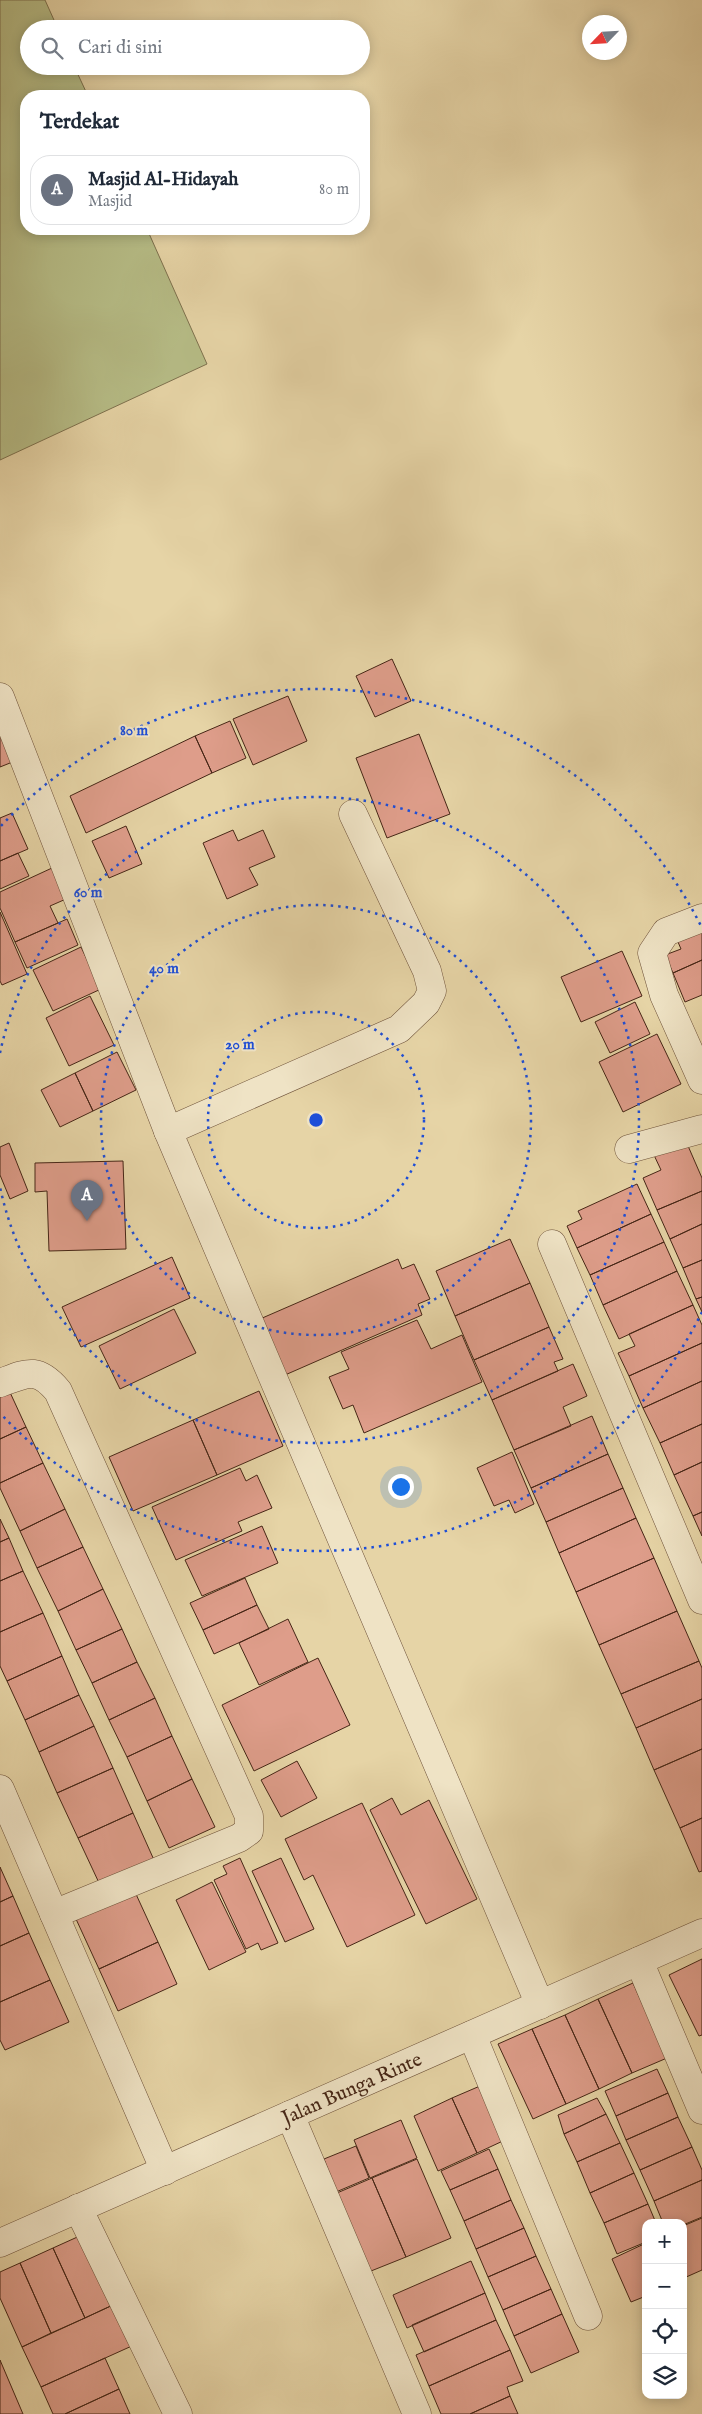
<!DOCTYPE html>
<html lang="id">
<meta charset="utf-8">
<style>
:root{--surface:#fff;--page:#f6f6f7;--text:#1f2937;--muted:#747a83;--line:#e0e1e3;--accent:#8f2418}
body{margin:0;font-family:"IM FELL English",serif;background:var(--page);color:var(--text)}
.controls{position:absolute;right:15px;bottom:15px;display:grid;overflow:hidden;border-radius:10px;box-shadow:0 2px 12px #0003}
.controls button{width:45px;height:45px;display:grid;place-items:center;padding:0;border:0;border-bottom:1px solid var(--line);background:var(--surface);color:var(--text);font:25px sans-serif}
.compass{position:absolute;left:582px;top:15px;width:45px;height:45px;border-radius:50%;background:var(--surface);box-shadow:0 2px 12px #0003;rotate:245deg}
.you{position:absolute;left:400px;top:1486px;width:18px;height:18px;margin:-12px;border:4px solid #fff;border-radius:50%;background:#1a73e8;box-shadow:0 0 0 8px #1a73e833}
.badge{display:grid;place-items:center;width:32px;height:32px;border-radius:50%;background:var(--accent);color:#fff;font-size:16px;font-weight:700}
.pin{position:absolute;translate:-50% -41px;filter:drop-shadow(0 1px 2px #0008)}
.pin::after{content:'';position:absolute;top:26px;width:18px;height:15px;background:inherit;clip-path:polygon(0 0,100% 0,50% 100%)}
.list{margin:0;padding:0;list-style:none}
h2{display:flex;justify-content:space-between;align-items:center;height:65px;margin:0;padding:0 20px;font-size:21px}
h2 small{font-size:16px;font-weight:400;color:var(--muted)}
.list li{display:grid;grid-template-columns:32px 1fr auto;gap:15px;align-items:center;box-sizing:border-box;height:70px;margin:0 10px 10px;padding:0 10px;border:1px solid var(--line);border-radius:20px}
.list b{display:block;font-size:19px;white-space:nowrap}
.list p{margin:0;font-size:16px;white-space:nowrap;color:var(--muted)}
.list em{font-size:16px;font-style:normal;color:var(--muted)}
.icon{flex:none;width:28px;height:28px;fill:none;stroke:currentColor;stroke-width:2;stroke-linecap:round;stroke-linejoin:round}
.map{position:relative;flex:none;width:702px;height:2414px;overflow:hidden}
.search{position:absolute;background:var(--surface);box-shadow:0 2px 12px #0003;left:20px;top:20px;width:350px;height:55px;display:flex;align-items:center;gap:12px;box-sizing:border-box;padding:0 18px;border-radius:28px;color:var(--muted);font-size:19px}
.panel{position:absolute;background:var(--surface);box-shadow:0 2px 12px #0003;left:20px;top:90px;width:350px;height:145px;border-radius:20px}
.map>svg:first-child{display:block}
</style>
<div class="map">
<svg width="702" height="2414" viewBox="0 0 702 2414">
<rect width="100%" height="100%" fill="#e6d4a6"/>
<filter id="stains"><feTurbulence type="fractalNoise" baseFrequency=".004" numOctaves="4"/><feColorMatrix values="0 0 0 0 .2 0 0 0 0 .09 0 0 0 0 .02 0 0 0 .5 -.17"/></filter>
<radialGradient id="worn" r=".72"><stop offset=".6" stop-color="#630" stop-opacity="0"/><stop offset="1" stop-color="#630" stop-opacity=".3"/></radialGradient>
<!-- green -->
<path fill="#b6bc86" stroke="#7e714e" d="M0 0H45L58 29H29V66H74L88 96H26V229H147L207 364 0 460Z"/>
<!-- building -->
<path fill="#de9d8a" stroke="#462616" d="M392 659 411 701 375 717 356 676Z
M288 696 307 741 253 765 233 719Z
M230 721 246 758 212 773 195 736Z
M0 728 15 761 0 767Z
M419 734 450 814 387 838 356 758Z
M195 736 212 773 86 833 70 796Z
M12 813 28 849 0 861V818Z
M126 826 142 864 109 878 92 841Z
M233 830 238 841 263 830 275 857 249 868 258 885 227 899 203 843Z
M18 853 29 876 0 889V861Z
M52 868 66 899 50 906 58 923 15 942 0 908V892Z
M0 912 27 974 2 985 0 981Z
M67 919 78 945 27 968 15 942Z
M702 924V960L673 973 665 955 681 949 675 935Z
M81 947 101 989 53 1011 33 970Z
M622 951 642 996 581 1022 561 977Z
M702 960V995L685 1002 673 973Z
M90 996 114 1045 69 1066 46 1018Z
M635 1002 650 1034 610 1053 595 1022Z
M657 1034 681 1084 623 1112 599 1062Z
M117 1052 136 1090 93 1111 75 1073Z
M75 1073 93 1111 60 1127 41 1090Z
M685 1139 702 1178V1191L657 1210 643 1178 661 1170 653 1153Z
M9 1143 28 1191 10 1199 0 1175V1147Z
M123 1161 126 1249 49 1251 47 1191 35 1192V1163Z
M637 1184 651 1214 577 1248 567 1226 582 1219 578 1211Z
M702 1191V1224L670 1239 657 1210Z
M651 1214 664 1242 590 1275 577 1248Z
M702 1224V1260L683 1268 670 1239Z
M510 1239 530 1283 455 1316 436 1271Z
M664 1242 677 1271 603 1305 590 1275Z
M172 1257 190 1298 81 1347 62 1307Z
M398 1259 402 1269 414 1264 430 1299 418 1304 422 1315 285 1375 260 1319Z
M702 1260V1297L696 1299 683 1268Z
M677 1271 693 1305 619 1339 603 1305Z
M530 1283 549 1327 474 1360 455 1316Z
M702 1297V1312L696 1299Z
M693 1305 702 1325V1343L629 1376 618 1353 635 1346 629 1334Z
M174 1309 196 1353 120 1389 99 1346Z
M417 1320 431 1349 462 1335 482 1382 364 1433 353 1405 343 1409 329 1377 349 1369 341 1352Z
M549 1327 563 1359 554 1362 558 1371 492 1400 474 1360Z
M702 1343V1381L643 1408 629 1376Z
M573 1364 587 1396 563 1407 571 1426 514 1450 492 1400Z
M702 1381V1424L660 1443 643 1408Z
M8 1388 26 1427 0 1439V1392Z
M259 1391 283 1446 217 1475 193 1420Z
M592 1416 608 1454 531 1488 514 1450Z
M193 1420 217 1475 133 1511 109 1457Z
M702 1424V1462L674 1475 660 1443Z
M26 1427 43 1463 0 1483V1439Z
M512 1452 534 1504 515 1513 509 1500 494 1506 477 1468Z
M608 1454 623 1488 546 1522 531 1488Z
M702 1462V1512L693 1516 674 1475Z
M43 1463 65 1509 20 1531 0 1488V1483Z
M240 1468 246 1481 257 1475 272 1508 238 1522 242 1531 176 1560 152 1507Z
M623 1488 636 1518 559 1553 546 1522Z
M65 1509 83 1547 37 1568 20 1531Z
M702 1512V1536L693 1516Z
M636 1518 654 1558 576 1592 559 1553Z
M0 1519 9 1538 0 1542Z
M262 1526 278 1563 202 1596 185 1560Z
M9 1538 23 1571 0 1581V1542Z
M83 1547 103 1589 58 1611 37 1568Z
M654 1558 677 1611 599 1645 576 1592Z
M23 1571 43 1613 0 1632V1581Z
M245 1578 257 1605 203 1630 190 1603Z
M103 1589 122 1629 76 1650 58 1611Z
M257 1605 269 1629 214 1654 203 1630Z
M677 1611 699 1661 621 1694 599 1645Z
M43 1613 62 1656 7 1681 0 1666V1632Z
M288 1619 308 1662 259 1685 239 1643Z
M122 1629 137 1662 92 1683 76 1650Z
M62 1656 79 1695 25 1720 7 1681Z
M318 1658 350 1725 254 1771 222 1705Z
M699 1661 702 1668V1699L636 1728 621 1694Z
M137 1662 155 1698 109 1720 92 1683Z
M79 1695 94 1726 39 1752 25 1720Z
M155 1698 172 1736 127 1757 109 1720Z
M702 1699V1749L654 1770 636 1728Z
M94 1726 113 1768 57 1793 39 1752Z
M172 1736 192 1779 147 1801 127 1757Z
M702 1749V1818L680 1828 654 1770Z
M297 1761 317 1798 281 1817 261 1780Z
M113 1768 133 1813 78 1838 57 1793Z
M192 1779 215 1827 169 1848 147 1801Z
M392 1798 401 1815 429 1800 477 1899 426 1924 370 1810Z
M362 1803 415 1915 347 1947 313 1875 304 1880 285 1839Z
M133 1813 154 1860 100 1885 78 1838Z
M702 1818V1871L699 1872 680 1828Z
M240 1858 278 1943 261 1950 258 1943 246 1949 214 1880 227 1874 223 1866Z
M281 1858 314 1929 285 1942 252 1871Z
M0 1867 13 1896 0 1902Z
M212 1882 246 1952 209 1970 176 1900Z
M135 1892 158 1942 99 1969 76 1919Z
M13 1896 29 1933 0 1946V1902Z
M29 1933 50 1980 0 2002V1946Z
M158 1942 177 1984 118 2011 99 1969Z
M702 1959V2035L699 2036 669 1975Z
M50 1980 69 2022 5 2050 0 2040V2002Z
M633 1983 667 2058 632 2073 598 1999Z
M598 1999 632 2073 599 2089 565 2015Z
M565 2015 599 2089 566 2104 532 2029Z
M532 2029 566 2104 533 2119 498 2044Z
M657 2069 668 2093 616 2116 605 2091Z
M480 2086 505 2140 477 2153 452 2098Z
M668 2093 678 2117 626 2140 616 2116Z
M452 2098 477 2153 438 2171 414 2116Z
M597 2098 606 2114 564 2134 558 2115Z
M606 2114 620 2143 577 2162 564 2134Z
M678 2117 692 2147 640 2170 626 2140Z
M401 2120 417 2158 370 2178 354 2140Z
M620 2143 634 2173 590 2193 577 2162Z
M356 2146 369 2178 336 2192 324 2159Z
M692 2147 702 2170V2180L654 2201 640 2170Z
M489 2149 498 2169 450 2190 441 2171Z
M417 2159 451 2238 406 2257 372 2178Z
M498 2169 511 2200 464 2221 450 2190Z
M634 2173 648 2204 604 2223 590 2193Z
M372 2178 406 2257 371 2271 337 2193Z
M702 2180V2217L683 2225V2223H663L654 2201Z
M511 2200 524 2228 476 2249 464 2221Z
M648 2204 656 2223H646V2242L617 2254 604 2223Z
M702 2218V2270L684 2278 683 2226Z
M524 2228 536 2256 488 2277 476 2249Z
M84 2234 115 2304 85 2318 53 2248Z
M646 2243V2296L631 2302 612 2259Z
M53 2248 85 2318 51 2333 20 2263Z
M536 2256 551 2289 503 2310 488 2277Z
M471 2261 485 2293 407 2328 393 2295Z
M20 2263 51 2333 22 2347 0 2298V2272Z
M551 2289 562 2314 514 2336 503 2310Z
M485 2293 496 2320 424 2352 412 2325Z
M115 2304 134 2345 41 2387 22 2347Z
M562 2314 579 2352 531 2373 514 2336Z
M496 2320 510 2350 429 2386 416 2355Z
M510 2350 523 2381 507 2387 510 2396 470 2414H441L429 2386Z
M105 2358 119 2389 65 2414H53L41 2387Z
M0 2360 23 2414H0Z
M119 2389 130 2414H65Z
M510 2396 518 2414H470Z"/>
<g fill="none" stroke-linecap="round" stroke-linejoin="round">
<!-- minor casing -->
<g stroke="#6e523a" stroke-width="29">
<g id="minor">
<path d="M0 697 168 1131 540 2005"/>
<path d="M702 918 666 932 652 953 664 995 702 1080"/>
<path d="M168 1131 399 1029 426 1003 432 991 427 971 353 814"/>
<path d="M629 1149 702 1129"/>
<path d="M552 1244 702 1600"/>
<path d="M0 1383C27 1373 37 1366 58 1391L249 1816V1831L239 1838 54 1914"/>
<path d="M0 1789 165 2171"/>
<path d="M639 1961 702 2110"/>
<path d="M472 2035 588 2316"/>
<path d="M290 2115 417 2414"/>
<path d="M78 2208 178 2414"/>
<path id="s1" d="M0 2243 702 1933"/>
</g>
</g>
<!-- minor -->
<use href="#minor" stroke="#efe3c5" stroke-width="28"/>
</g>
<!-- distance rings -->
<g fill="none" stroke="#1d4ed8" stroke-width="2.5" stroke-dasharray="2.5 5">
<circle cx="316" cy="1120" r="108"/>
<circle cx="316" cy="1120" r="215"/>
<path d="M0 1053A323 323 0 1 1 0 1187"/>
<path d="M702 1312A431 431 0 0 1 1 1414M1 826A431 431 0 0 1 702 928"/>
</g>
<g text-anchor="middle" stroke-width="4" stroke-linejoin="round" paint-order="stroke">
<!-- street labels -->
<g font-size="20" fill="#462616" stroke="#efe3c5">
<text dy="7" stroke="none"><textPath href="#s1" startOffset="384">Jalan Bunga Rinte</textPath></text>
</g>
</g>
<circle cx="316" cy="1120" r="8" fill="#1d4ed8" stroke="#efe3c5" stroke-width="2.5"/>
<g font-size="15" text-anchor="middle" font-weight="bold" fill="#1d4ed8" stroke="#efe3c5" stroke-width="4" stroke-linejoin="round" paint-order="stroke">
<text x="134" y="735">80 m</text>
<text x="88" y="897">60 m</text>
<text x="164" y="973">40 m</text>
<text x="240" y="1049">20 m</text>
</g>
<rect width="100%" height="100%" filter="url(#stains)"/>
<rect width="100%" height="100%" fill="url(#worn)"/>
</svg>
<div class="controls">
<button>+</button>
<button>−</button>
<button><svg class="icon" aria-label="locate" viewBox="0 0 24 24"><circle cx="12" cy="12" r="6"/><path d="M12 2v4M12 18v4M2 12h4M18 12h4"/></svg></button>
<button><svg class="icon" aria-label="layers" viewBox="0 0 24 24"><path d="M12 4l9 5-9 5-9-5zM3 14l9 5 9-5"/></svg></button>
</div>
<svg class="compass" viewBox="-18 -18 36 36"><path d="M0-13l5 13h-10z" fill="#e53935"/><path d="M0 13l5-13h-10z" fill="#747a83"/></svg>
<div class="you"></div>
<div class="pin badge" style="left:87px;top:1221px;background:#6b7280">A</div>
<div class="search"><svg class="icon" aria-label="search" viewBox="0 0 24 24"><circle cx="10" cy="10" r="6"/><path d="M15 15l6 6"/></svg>Cari di sini</div>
<section class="panel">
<h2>Terdekat<small></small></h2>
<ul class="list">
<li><span class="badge" style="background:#6b7280">A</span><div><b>Masjid Al-Hidayah</b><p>Masjid</p></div><em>80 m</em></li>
</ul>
</section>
</div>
